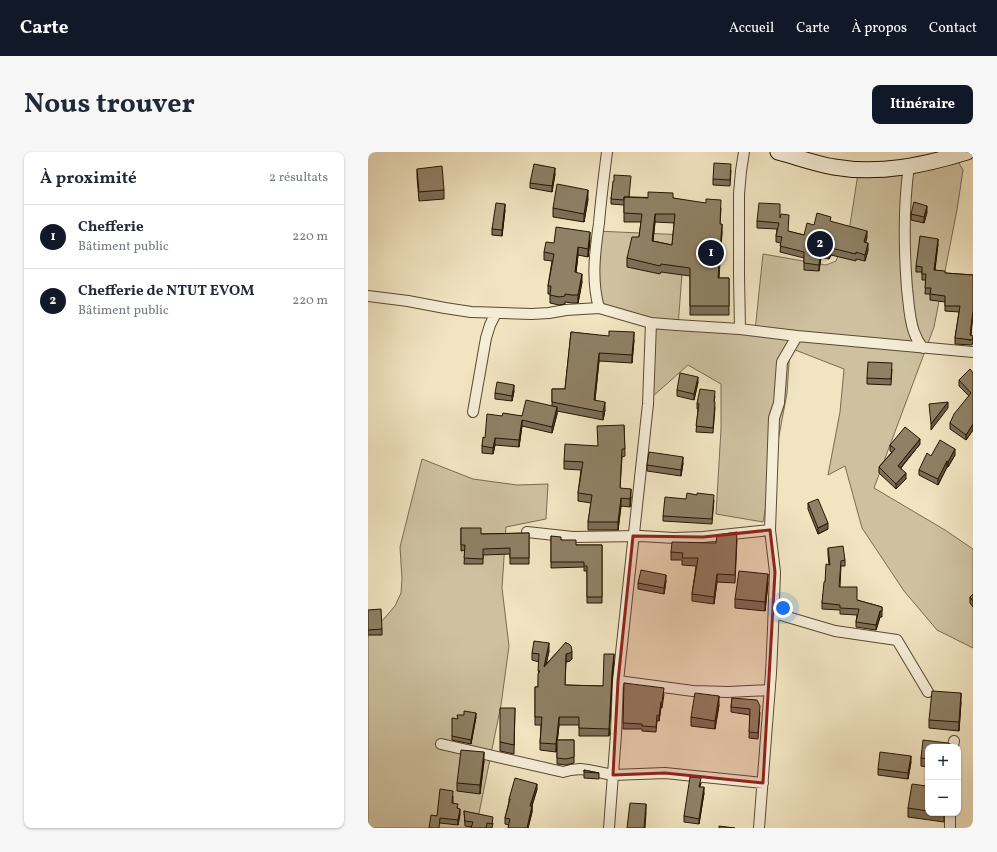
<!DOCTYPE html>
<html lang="fr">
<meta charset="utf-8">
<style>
:root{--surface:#fff;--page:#f6f6f7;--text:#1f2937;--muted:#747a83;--line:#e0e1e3;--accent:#111827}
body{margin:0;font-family:Vollkorn,serif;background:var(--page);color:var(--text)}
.controls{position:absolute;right:12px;bottom:12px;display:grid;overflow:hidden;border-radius:8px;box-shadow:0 1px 3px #0004}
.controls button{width:36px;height:36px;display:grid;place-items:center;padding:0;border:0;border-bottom:1px solid var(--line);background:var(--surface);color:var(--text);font:20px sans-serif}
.you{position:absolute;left:415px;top:456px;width:14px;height:14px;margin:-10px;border:3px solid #fff;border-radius:50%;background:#1a73e8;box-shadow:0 0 0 6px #1a73e833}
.badge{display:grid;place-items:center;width:26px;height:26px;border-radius:50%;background:var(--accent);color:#fff;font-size:13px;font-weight:700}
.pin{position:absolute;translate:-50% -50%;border:2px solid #fff;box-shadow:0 1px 4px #0006}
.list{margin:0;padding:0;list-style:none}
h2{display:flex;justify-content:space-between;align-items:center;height:52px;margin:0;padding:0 16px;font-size:17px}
h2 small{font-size:13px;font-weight:400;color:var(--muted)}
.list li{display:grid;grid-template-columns:26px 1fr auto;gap:12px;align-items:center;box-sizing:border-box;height:64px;padding:0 16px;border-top:1px solid var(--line)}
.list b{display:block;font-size:15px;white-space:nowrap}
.list p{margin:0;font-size:13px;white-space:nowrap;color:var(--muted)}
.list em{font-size:13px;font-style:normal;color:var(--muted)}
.map{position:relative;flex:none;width:605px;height:676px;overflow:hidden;border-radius:8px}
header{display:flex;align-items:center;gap:24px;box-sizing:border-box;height:56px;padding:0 20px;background:var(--accent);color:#fff}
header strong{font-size:19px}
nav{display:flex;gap:22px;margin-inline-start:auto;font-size:14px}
.intro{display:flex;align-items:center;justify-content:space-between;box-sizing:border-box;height:96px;padding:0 24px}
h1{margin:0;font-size:28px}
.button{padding:10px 18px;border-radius:8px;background:var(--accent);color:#fff;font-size:14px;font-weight:700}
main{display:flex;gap:24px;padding:0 24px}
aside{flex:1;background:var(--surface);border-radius:8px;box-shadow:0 1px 3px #0004}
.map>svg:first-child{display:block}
</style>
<header>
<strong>Carte</strong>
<nav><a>Accueil</a><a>Carte</a><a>À propos</a><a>Contact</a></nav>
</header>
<div class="intro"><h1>Nous trouver</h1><a class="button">Itinéraire</a></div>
<main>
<aside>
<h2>À proximité<small>2 résultats</small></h2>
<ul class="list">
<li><span class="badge">1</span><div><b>Chefferie</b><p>Bâtiment public</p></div><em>220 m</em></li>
<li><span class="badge">2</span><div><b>Chefferie de NTUT EVOM</b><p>Bâtiment public</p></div><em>220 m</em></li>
</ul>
</aside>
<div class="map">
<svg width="605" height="676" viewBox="0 0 605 676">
<rect width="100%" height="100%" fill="#f1e4c1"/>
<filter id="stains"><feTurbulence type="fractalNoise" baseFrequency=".005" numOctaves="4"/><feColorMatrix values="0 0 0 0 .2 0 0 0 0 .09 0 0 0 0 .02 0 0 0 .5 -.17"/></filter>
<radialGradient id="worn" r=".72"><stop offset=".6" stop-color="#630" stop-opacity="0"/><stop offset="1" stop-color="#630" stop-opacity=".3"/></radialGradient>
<!-- green -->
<path fill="#cec1a0" stroke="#7a6b50" d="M586 3 595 18 589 58 566 175 506 336 577 378 605 397V496L569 478 536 439 494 376 477 314 460 323 472 260 476 217 422 196 419 241 395 370 348 362 353 277V232L320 213 275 253 282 172 245 162 230 147 228 79 317 83 310 174 387 179 395 102 458 113 468 109 482 73 491 15Z
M54 307 105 327 149 333 180 332 178 367 138 375 134 436 141 494 133 553 108 676H0V485L27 454 33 441 34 427 32 395Z"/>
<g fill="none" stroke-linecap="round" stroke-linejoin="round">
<!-- street casing -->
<g stroke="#584931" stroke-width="12">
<path id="street" d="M541 14C535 55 536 97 539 137 541 152 541 166 546 180 548 186 551 191 555 196
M0 144 40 149 77 156 103 160 164 162 181 161 198 158 231 156 283 171 308 173 372 177 429 184 605 200
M231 156C223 128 227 99 231 71 233 47 236 23 239 0
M372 177 371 123V42L373 19 376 0
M105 260 118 186 122 173 128 161
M159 380 205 385 273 384 306 386 335 385 402 378
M406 461 467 479 529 488 560 540
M250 529 325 539 360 540 401 538
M73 592 195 620 203 618 212 617 220 618 245 623 297 621 395 631
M585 595 586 589
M241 676 248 582 250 529 280 252 283 171
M391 676 403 521 405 477 407 420 402 378 406 266 411 251 414 210 429 184
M582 676V661"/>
</g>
<!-- secondary casing -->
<g stroke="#251501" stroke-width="17">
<path id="secondary" d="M410 0C429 5 448 12 466 15 511 23 557 13 599 0"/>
</g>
<!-- street -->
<use href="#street" stroke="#f6edd7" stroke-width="10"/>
<!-- secondary -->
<use href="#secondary" stroke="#f6edd7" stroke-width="15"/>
</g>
<!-- wall -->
<path fill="#7b6f57" stroke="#251501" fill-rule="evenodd" d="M49 17 76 38V47L51 49 49 25Z
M363 18 362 34 345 33V27Z
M187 22 184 40 162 36V31Z
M246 29 262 45 305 46 353 56 352 72 354 80 351 126H361V163H322V124L293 120 292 122 259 115V106L271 85 273 70H256V53L243 52V47ZM287 70 306 71 304 93 285 89Z
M220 47 216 70 185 65V56Z
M137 58 134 84 124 83V77Z
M559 60 556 71 543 68V62Z
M412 64 420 79 436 83 446 73 463 70 499 85 497 91 500 98 497 109 488 107V109L463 103 461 107 453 105 451 119 436 118V106L412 100 413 91 408 90V84L409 77 389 76V69Z
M222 88 220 105 210 103 208 121 214 130 210 151H204L197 150V152L191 153 182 151V142H180V134L184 109 176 108V100L186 91Z
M570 92 567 118 577 121 605 123 603 183 605 189 604 193 587 192V186L591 160 577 159V150L562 148V142H557L558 128H554V120H548V114Z
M203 180 266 188 264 211 231 209 227 248 237 258 235 268 189 259V262L184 281 154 274 151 295 127 293 125 302 114 301V294L117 286 134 264H154L184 254V237H197Z
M524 217 523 233 499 232V226Z
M605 221V278L598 288 582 277V271L601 244 591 234V228Z
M330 230 326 248 309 244V238Z
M146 239 144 249 127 247V241Z
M347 244 346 250 347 256 345 281 328 280 330 257H329V251Z
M256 273 257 304 254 305 252 336 263 345 262 355 253 354 250 378H220V370L223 351 210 349V341L213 318 196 317V309L230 294Z
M552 292 533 316 538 327 528 337 511 321V315L524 300 522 299V293Z
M587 303 580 315H579L570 333 551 323V318L563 304Z
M315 311 313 324 279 319V313Z
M346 348 344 372 295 369V364Z
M440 351 460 377 450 382 440 357Z
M93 376 113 382 161 381V412H142V402L115 403V412H96L97 398 93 399Z
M183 384 208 393H234V451H219V419H216V415L183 416Z
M369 388 367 431 349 430 346 452 324 449V442L328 414 314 413V408H303V400L348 391Z
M460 396 477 408V414H473L472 435 489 448 514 455V465H512L508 478 488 475V470L489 463 472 462V458L454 457V451L457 430 461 413 460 402Z
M298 429 296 442 270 437V431Z
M400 431 397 459 367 456V447Z
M605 442V455L602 451V445Z
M0 458 14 477V483H0Z
M198 491 204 507 202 509 198 510 197 533 235 534 246 510 244 529 241 584H211V573H191L188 600 172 598V591L173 573H167V535H170L171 510 164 508V501L181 499 178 512Z
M256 531 296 542 294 556 293 555 291 569H289L288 580 274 579V577H255Z
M364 546 392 560 390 587 381 586 382 563 363 560V555Z
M593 550 591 579 561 576V568Z
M351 553 347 577 323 574V565Z
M147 556 146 602 132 599V590Z
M108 565 103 592 84 588V584L89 567Z
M189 588H206V611L198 613 189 612Z
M560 595V615L553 614V606Z
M116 609 112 642 89 639V631Z
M543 610 540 627 510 623V617Z
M216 618 231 621V627L216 626Z
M560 628V661H576V670L540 665V656L559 634Z
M333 631 332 635 336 641 331 672 316 670V664Z
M169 637 164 654V660L160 676H140L141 673 137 672V666L141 650V647Z
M85 644V652L90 656 92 662 90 673 72 671 69 664Z
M96 659 125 671 124 676H103L104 675 97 674Z"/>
<!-- shaded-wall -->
<path fill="#645a47" stroke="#251501" d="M187 16V22L184 40V34Z
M220 38V47L216 70V62Z
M137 52V58L134 84V78Z
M559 54V60L556 71V65Z
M287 62V70L284 97V89Z
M354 72V80L350 134V126Z
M499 79V85L496 97V90Z
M222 80V88L220 105V97Z
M570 87V92L566 123V118Z
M500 91V98L497 109V103Z
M210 95V103L207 128V120Z
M463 96V103L461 107V100Z
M453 98V105L451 119V113Z
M214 122V130L210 151V143Z
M605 159V165L602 189V183Z
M266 180V188L264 211V203Z
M231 201V209L226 256V248Z
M330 225V230L326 248V242Z
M146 233V239L144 249V244Z
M237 250V258L235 268V260Z
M580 250V256L563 278V272Z
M189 255V262L184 281V275Z
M154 268V274L151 295V288Z
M605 272V278L598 288V283Z
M127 286V293L125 302V296Z
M552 287V292L530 319V314Z
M587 297V303L580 315V310Z
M315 305V311L313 324V318Z
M579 309V315L570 333V327Z
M538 321V327L528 337V332Z
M263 337V345L262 355V347Z
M253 346V354L250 378V370Z
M460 371V377L450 382V376Z
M349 422V430L346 452V445Z
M400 422V431L397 459V450Z
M298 423V429L296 442V436Z
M512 459V465L508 478V473Z
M181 491V499L176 522V515Z
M204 499V507L202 509 198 510V502Z
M246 502V510L244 529 241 584 244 521Z
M593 541V550L591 579V570Z
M351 544V553L347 577V569Z
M293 550V555L291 569V564Z
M108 561V565L103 592V588Z
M191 565V573L188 600V592Z
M116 600V609L112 642V633Z
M543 604V610L540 627V621Z
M169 632V637L162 660V654Z
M336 635V641L331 672V667Z
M278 652V661L277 676H276Z
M164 654V660L160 676H159Z
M92 657V662L90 673V668Z"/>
<!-- building -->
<path fill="#8f8165" stroke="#251501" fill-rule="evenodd" d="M346 11 363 12 362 28 345 27Z
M166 12 187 16 184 34 162 31Z
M74 14 76 38 51 40 49 17Z
M246 23 263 24 261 45H256V48L243 47 245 29H246Z
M189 32 220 38 216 62 185 56Z
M280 40 305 41V46L338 51V47L353 48 352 72H354L350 126H361V154H322V116L293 112 292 114 259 106 264 85H271L274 62 256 61V45L280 46ZM287 62H307L304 93 284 89Z
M546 50 559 54 556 65 543 62Z
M128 51 137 52 134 78 124 77Z
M391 51 412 52V66L413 62 421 63 420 79 436 83 439 71 446 73 449 61 463 65 462 69 499 79 496 90 500 91 497 103 488 100V102L463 96 461 100 453 98 451 113 436 111V100L412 94 414 85 408 84 411 71 389 69Z
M188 75 222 80 220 97 210 95 207 120 214 122 210 143H204L197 142V144L191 145 182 143 183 134H180L186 102 176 100 178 90 186 91Z
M552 84 570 87 566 118 577 119V121L605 123V159L602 183 605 184 604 188 587 186 592 154H577V144L562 142 563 136H557L558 122H554V115L548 114Z
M241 179 266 180 264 203 231 201 226 248 237 250 235 260 184 250V237H197L203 180 241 184Z
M500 210 524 211 523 227 499 226Z
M602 217 605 221V272L598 283 582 271 586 262 603 241 591 228Z
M312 221 330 225 326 242 309 238Z
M129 230 146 233 144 244 127 241Z
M332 237 347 239 346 250H347L345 276 328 274 331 252 329 251Z
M158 248 189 255 184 275 154 268 151 288 127 286 125 296 114 294 115 285 117 286 119 262 134 264 135 261 154 264Z
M580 250 563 272 561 252Z
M256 273 257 297H254L252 336 263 337 262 347 253 346 250 370H220L224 343 210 341 215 310 196 309 197 292 230 294 229 274Z
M537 275 552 287 530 314 538 321 528 332 511 315 527 297 522 293Z
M572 288 587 297 580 310 579 309 570 327 551 318 559 301 563 304Z
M281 300 315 305 313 318 279 313Z
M319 341 329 343V341L346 343 344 367 295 364 297 345 318 347Z
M450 347 460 371 450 376 440 351Z
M93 376H113V382L161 381V406H142V396L115 397V407L96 406 97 393H93Z
M369 380 367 423 349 422 346 445 324 442 330 406H314L315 401 303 400 304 390 348 391 349 383Z
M183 384 193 385V388H208V393H234V445H219V414H216V410H183Z
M475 394 477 408 473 409 471 435H489V448L514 455V459H512L508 473 488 470 491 457 472 456V453L454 451 456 430H457L458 412 462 413 460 396Z
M273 418 298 423 296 436 270 431Z
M371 419 400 422 397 450 367 447Z
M605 442V449L602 445Z
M13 457 14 477 0 478V458Z
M166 489 181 491 176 515 198 490V491L201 492 203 494 204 499 202 501 198 502 197 533 235 534 236 502H246L244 521 241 577 211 576V565H191L188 592 172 591 174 565H167V535H170V522L172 519H170L171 502 164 501Z
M256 531 296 536 294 550H293L291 564 289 563 288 575 274 574V572L255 571Z
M564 539 593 541 591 570 561 568Z
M327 541 351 544 347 569 323 565Z
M364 546 389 548 392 554 390 581 381 580 382 557 363 555Z
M132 556H147L146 593 132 590Z
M96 559 108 561 103 588 84 584V566L90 567 89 563H96Z
M189 588H206V605L198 607 189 606Z
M555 588 580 591 584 593H586V595H560V607L553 606Z
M93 598 116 600 112 633 89 631Z
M512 600 543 604 540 621 510 617Z
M216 618 231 621 216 620Z
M322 625 333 626 331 635H336L331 667 316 664Z
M147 626 169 632 162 654H164L159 676H140L142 667 137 666 142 647H141Z
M560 628V659L540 656 544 632 559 634Z
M72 637 85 639 84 651 90 652 89 656 92 657 90 668 72 666 71 676H61L63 663 69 664Z
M262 651 278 652 276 676H259Z
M96 659 125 665 124 672 119 671 118 676H103L105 670 97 669Z
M351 674 367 676H351Z"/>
<!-- marked area -->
<path fill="#8f2418" fill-opacity="0.2" stroke="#8f2418" stroke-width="3" stroke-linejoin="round" d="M402 378 407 420 395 631 297 621 245 623 250 529 265 384 335 385Z"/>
<rect width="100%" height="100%" filter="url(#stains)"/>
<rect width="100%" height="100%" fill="url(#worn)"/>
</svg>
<div class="controls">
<button>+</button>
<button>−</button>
</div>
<div class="you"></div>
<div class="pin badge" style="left:343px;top:101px">1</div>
<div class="pin badge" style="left:452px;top:92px">2</div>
</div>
</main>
